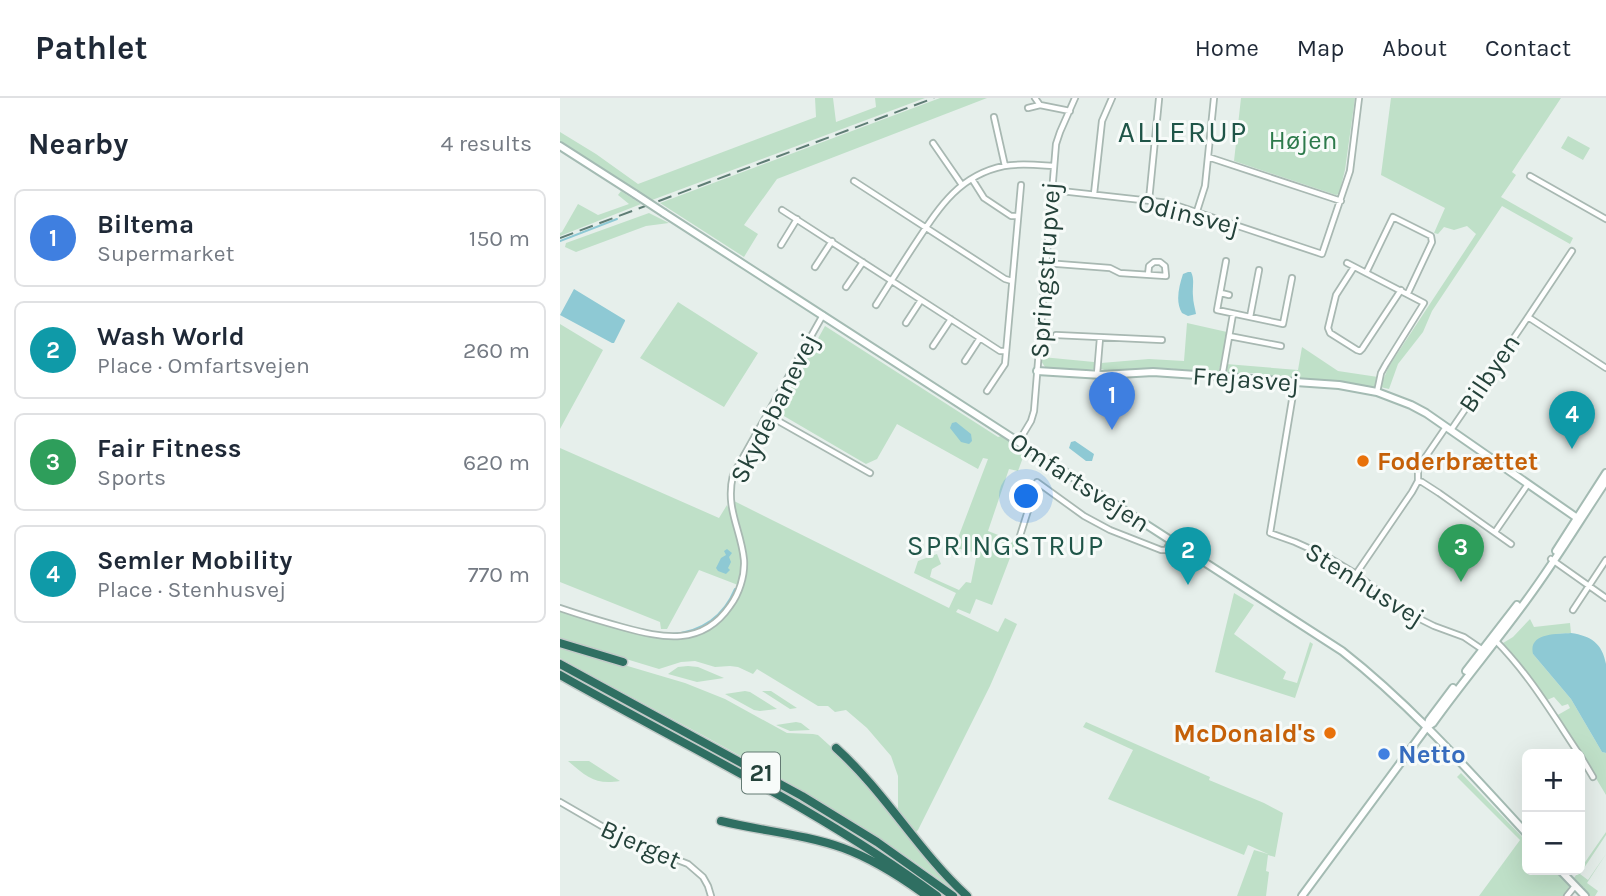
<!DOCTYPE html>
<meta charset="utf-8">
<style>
:root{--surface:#fff;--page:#f6f6f7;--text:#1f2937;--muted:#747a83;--line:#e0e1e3;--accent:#7f5249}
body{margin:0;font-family:Karla,sans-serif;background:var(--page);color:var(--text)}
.controls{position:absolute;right:21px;bottom:21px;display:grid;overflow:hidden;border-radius:10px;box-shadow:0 7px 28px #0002}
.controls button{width:63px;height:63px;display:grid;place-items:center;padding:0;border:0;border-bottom:2px solid var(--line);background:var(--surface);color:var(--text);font:35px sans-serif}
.you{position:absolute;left:467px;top:399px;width:24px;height:24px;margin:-18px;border:5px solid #fff;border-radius:50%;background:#1a73e8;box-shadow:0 0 0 10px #1a73e833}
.badge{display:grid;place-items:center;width:46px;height:46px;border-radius:50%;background:var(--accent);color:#fff;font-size:23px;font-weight:700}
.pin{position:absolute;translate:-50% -58px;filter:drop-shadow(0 2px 4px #0008)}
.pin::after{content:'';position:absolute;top:37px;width:24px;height:21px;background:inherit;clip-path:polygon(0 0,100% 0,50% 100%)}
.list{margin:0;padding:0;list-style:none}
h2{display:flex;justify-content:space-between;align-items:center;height:91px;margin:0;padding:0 28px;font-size:30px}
h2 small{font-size:23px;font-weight:400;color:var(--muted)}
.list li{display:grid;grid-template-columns:46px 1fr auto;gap:21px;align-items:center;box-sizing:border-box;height:98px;margin:0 14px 14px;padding:0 14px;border:2px solid var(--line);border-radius:10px}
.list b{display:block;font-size:26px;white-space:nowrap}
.list p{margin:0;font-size:23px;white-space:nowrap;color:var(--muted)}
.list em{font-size:23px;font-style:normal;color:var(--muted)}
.map{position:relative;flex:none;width:1046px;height:798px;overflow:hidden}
header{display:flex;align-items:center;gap:42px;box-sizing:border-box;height:98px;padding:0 35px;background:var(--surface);border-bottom:2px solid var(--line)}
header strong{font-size:33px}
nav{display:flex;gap:38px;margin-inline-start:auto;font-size:24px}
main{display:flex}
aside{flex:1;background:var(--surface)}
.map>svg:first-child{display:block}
</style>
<header>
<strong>Pathlet</strong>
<nav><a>Home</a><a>Map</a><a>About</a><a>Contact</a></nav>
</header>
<main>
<aside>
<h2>Nearby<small>4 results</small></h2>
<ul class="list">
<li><span class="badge" style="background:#3f7fe0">1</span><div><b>Biltema</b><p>Supermarket</p></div><em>150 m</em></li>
<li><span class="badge" style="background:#0f9aa8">2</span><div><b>Wash World</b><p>Place · Omfartsvejen</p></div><em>260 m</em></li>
<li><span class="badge" style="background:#2e9e5b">3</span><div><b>Fair Fitness</b><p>Sports</p></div><em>620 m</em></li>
<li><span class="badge" style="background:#0f9aa8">4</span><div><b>Semler Mobility</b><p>Place · Stenhusvej</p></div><em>770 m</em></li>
</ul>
</aside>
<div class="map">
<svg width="1046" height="798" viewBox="0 0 1046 798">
<rect width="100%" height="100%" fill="#e6efeb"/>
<!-- green -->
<path fill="#bfe0c8" d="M255 0H273L276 24 316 9 315 0H365L92 102 0 43V34L36 56 78 86 256 19Z
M380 0H427L217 81 184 127 198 136 184 159 100 105Z
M681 0H795L785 72 779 96 776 97 674 63Z
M831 0H1001L952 74 956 77 941 99 1013 140 1010 146 942 108 872 213 863 234 838 266 829 291 820 289 829 268 916 136 907 128 894 132 884 129 878 136 874 135 885 110 821 77Z
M1008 38 1030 50 1023 62 1001 50Z
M61 93 81 106 0 138V135L2 134 18 106 38 117 69 106 58 97Z
M89 115 109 125 86 128 16 154 5 149 6 145Z
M118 204 198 255 164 309 80 260Z
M627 225 667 234 659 273 658 275C635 273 613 270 591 270 574 270 556 276 541 271V265L589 261 624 263Z
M0 226 43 252 0 331Z
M265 228 438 339 441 338 465 354 458 373 449 371 428 433 456 444 432 507 416 501 410 516 398 511 396 514 438 534 445 520 457 526 430 588 358 732 355 735 338 713V678L331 658 307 630 286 612 275 614 268 608H258L197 571 193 576 178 569 170 568 155 569 135 563 121 564 99 571 0 541V511L80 535 102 540 125 539 159 523 171 511 176 502 185 476 172 402 389 510 396 495 354 475 358 463 377 456 381 466 372 471 370 479 399 492 406 484 411 485 417 455 392 449 398 440 428 361 423 360 418 371 337 326 317 361 306 366 217 314Z
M742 249 778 273 818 279 815 289 810 290 712 280 699 275H668L665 272 666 266 738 272Z
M482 259 534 264V271L526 272 485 269 481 263Z
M0 350 159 420 167 407C177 431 187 461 178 487L139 472 107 531H101L100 524 0 484Z
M674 495 694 507 674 536 726 574 723 581 737 585 750 544 753 546 735 600 655 574Z
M970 521 974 529 1010 525 1011 535 996 536 973 556 1011 601 1042 654 1046 655V697L1034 677 1030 667 998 623 996 618 1010 610 1008 606 1002 608 994 599 987 602 943 545 953 539Z
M0 548 125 585 165 601 227 635 253 636 258 637 290 666 404 798H401C277 702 136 636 0 560Z
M128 568 138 569 164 580 137 584 108 576 118 569Z
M185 593 190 594 217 611 200 613 194 612 165 596Z
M202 593H211L237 610 230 611Z
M236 624 241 625 250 632 230 633 216 627Z
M526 624 650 679 649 682 704 705 723 715 715 759 708 757 706 773 709 774 706 798H677L694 752 708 756 688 747 684 757 548 701 573 652 523 629Z
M8 663H29L60 683C35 687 27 679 8 663Z
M901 675 967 744V772H994L1009 788 1008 794H1007L1003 798H919L960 742 897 679Z
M1046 734V737L1020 776 1028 782 1046 756 1027 785 1038 793 1035 798H1030L1024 792V789H1022L1014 780Z"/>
<!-- water -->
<path fill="#8ec9d4" d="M628 174H631C635 182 632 189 633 198 633 204 635 210 636 216L628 218 622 215C615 204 619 188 623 176Z
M14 191 65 222V223L54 245H52L0 217Z
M396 324 411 336 412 343 409 346 401 344 390 330 392 325Z
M515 343 534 356 532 363H526L509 350 511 344Z
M167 451 172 455 169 459 171 464 168 470 170 472 166 476 158 473 156 470 161 460 166 457 164 453Z
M1011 535C1031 538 1042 545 1046 566V655L1042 654 1011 601 973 556C968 535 996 536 1011 535Z"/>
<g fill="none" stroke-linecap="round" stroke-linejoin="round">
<!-- stream -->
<path stroke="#8ec9d4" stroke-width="2" d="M0 143 57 121
M112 536C142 534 164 518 175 491"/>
<!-- street casing -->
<g stroke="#a8b8b2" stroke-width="8">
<path id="street" d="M475 0 480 7
M468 10 480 7 510 13
M434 19 445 68
M373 45 402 87
M648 59 781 103
M970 78 1046 121
M412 81 424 100 451 118H457
M294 83 445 181 452 183
M492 92 609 105 762 156 790 73 799 0
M534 96 542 23 552 0
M589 102 599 1
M222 112 420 240 440 253H446
M637 113 645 88 654 0
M221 147 237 121
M666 163 657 212 723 226 732 180
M485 165 550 170 560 175 606 178 605 168 600 164H594L589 168 588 177
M787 165 864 205 826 266 821 275 817 294
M255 169 272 143
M794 169 776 197 768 230 770 235 797 252 800 253 802 251 841 192
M806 175 833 119 871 138 872 144 848 195
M286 189 303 164
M661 195 669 197
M316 207C330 185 343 164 357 143 380 108 400 77 444 68 460 65 477 67 493 68
M690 219 699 172
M968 219 1012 153
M346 225 361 202
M496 237 602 242
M669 238 721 248
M373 248 391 221
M405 263 420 240
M537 276 540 240
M662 279 673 216
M735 284 710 435 735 444 766 458 796 476 842 512 874 528 904 539 923 552
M427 293 445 266 461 87
M206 316 310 375
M886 329 858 370V383L862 384 879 395 951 446
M891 332 968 219 1046 270
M459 343 471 323 474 313 496 46 500 34 515 0
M935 434 968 386
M459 441 477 384 524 418 550 432 601 452H606L611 443
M991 461 1046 500
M796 476 852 394 858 383
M0 510C20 517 41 523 62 529 102 540 142 549 170 508 179 496 185 478 184 462 181 431 165 411 173 377L263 217
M1013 512 1046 462
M935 542C969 576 993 617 1019 656
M1020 657 1033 679
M0 704 64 741 128 766 143 779 148 788 151 798
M1007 798 1015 788"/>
</g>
<!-- secondary casing -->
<g stroke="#a4bbb3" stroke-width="10">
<path id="secondary" d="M0 48 75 96
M104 115 782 553C851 607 908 672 967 736
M477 273 542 277 593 274 779 287 817 294 851 307 866 315 1020 422
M996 453 1046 375
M906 573 957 507
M867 629 869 622 893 590
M1000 772 1025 798
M742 798 867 629 873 625C903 583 937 543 968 500 996 462 1020 422 1046 383"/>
</g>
<!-- highway casing -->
<g stroke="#c2cac8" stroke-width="11">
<path id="highway" d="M0 545 63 564
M0 566 242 698 317 744 393 798
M0 577C127 649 259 711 377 798
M276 650C325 694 358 753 407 798
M161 723C201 733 244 736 283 750 313 761 341 779 367 798"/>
</g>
<!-- street -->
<use href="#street" stroke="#fff" stroke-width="4.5"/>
<!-- secondary -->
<use href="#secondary" stroke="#fff" stroke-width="6"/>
<!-- highway -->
<use href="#highway" stroke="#2f6f62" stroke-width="8"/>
<!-- rail -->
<path stroke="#5f7d75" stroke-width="2" stroke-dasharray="14 7" stroke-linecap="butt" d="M0 140 374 0"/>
<!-- secondary-bridge casing -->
<g stroke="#a4bbb3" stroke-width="10" stroke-linecap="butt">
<path id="secondary-bridge" d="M75 96 104 115"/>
</g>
<!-- secondary-bridge -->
<use href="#secondary-bridge" stroke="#fff" stroke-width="6"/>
</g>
<!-- markers -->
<g fill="#e8710a" stroke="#f7fbf9" stroke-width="2.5">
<circle cx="803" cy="363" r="7"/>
<circle cx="770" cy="635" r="7"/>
</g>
<circle fill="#3f7fe0" stroke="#f7fbf9" stroke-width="2.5" cx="824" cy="656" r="7"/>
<g text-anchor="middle" stroke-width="6" stroke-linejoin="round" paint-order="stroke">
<!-- shield labels -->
<rect fill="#f7fbf9" stroke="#637a73" stroke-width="2" x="182" y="654.5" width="38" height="41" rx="5"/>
<g font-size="24" font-weight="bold" fill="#24423a">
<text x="201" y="683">21</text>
</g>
<!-- park labels -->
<g font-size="26" fill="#2d7a4b" stroke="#f7fbf9">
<text x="743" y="51">Højen</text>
</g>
<!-- street labels -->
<g font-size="26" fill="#24423a" stroke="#f7fbf9">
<text transform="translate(629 116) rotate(14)" y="9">Odinsvej</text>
<text transform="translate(485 172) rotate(-86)" y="9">Springstrupvej</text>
<text transform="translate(929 275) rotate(-56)" y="9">Bilbyen</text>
<text transform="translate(686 281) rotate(4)" y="9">Frejasvej</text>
<text transform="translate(214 310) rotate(-63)" y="9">Skydebanevej</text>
<text transform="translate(520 384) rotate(33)" y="9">Omfartsvejen</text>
<text transform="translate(805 486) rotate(32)" y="9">Stenhusvej</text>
<text transform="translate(81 746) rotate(24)" y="9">Bjerget</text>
</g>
<!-- food labels -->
<g font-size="26" font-weight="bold" fill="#c56008" stroke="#f7fbf9" text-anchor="start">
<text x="817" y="372">Foderbrættet</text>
<text x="756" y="644" text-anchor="end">McDonald's</text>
</g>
<!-- shop labels -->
<g font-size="26" font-weight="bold" fill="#366cbe" stroke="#f7fbf9" text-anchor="start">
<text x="838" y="665">Netto</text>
</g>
<!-- neighbourhood labels -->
<g font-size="28" letter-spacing="2" fill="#1f5548" stroke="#f7fbf9">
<text x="446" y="457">SPRINGSTRUP</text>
</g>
<!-- quarter labels -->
<g font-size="30" letter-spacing="2" fill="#1f5548" stroke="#f7fbf9">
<text x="623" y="44">ALLERUP</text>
</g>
</g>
</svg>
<div class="controls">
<button>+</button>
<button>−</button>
</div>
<div class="you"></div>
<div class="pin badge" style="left:552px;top:332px;background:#3f7fe0">1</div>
<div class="pin badge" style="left:628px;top:487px;background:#0f9aa8">2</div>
<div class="pin badge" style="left:901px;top:484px;background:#2e9e5b">3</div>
<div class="pin badge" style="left:1012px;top:351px;background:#0f9aa8">4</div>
</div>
</main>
